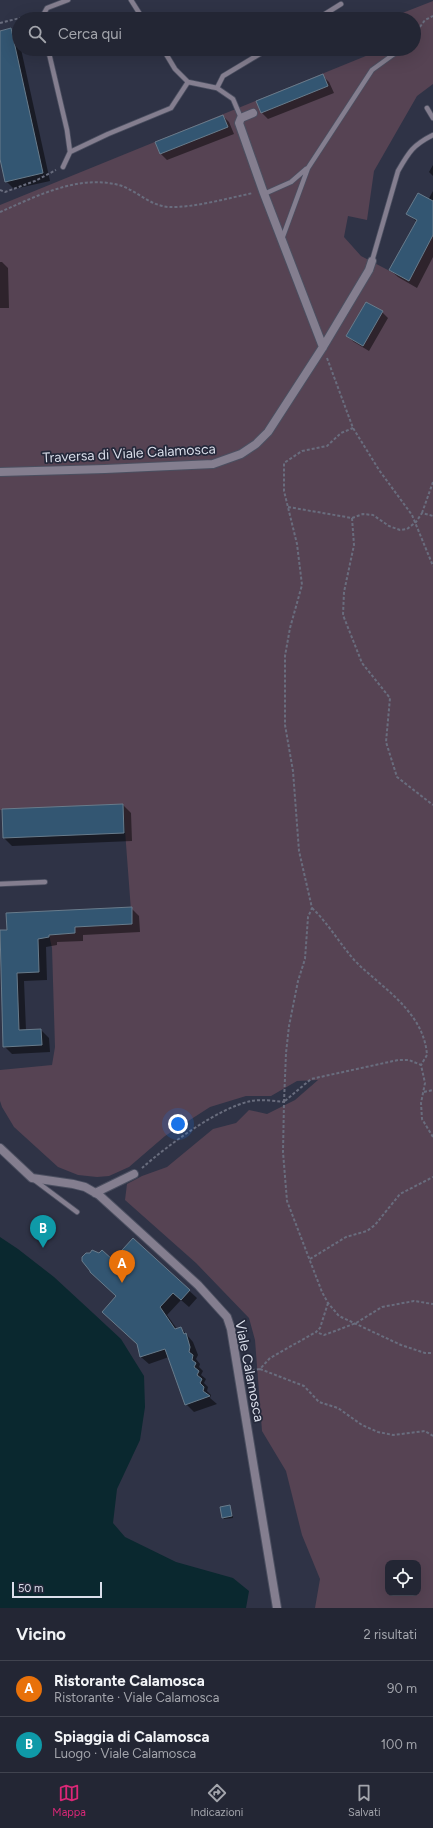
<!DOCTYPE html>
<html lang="it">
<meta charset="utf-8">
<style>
:root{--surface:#232634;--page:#2f3240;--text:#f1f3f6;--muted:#a3a5ac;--line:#40434f;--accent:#db2777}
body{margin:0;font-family:Figtree,sans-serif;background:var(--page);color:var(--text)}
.controls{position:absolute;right:12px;bottom:12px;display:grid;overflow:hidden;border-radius:8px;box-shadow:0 4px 16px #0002}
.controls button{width:36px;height:36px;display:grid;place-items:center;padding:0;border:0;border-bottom:1px solid var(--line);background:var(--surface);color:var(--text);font:20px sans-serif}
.scale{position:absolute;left:12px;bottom:10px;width:90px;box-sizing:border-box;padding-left:4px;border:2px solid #dbdfeb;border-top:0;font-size:11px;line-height:14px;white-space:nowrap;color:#dbdfeb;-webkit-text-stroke:3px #25293b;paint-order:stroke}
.you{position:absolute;left:178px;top:1124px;width:14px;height:14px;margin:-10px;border:3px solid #fff;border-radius:50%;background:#1a73e8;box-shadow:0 0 0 6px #1a73e833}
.badge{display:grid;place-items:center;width:26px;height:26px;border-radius:50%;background:var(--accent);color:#fff;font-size:13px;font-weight:700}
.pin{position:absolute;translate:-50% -33px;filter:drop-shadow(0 1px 2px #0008)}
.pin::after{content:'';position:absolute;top:21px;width:14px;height:12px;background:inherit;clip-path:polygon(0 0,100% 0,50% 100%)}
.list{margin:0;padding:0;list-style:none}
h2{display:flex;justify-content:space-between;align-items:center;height:52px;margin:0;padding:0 16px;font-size:17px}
h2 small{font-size:13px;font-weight:400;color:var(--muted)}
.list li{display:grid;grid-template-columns:26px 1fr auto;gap:12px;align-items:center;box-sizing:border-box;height:56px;padding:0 16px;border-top:1px solid var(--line)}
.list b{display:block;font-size:15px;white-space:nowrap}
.list p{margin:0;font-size:13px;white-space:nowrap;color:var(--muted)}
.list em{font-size:13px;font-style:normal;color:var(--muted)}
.icon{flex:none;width:22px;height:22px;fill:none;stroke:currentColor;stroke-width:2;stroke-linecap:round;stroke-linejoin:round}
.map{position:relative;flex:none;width:433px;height:1608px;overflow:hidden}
.search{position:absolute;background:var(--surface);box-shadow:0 4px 16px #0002;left:12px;right:12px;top:12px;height:44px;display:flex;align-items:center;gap:10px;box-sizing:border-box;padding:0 14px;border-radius:22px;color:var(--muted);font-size:15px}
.sheet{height:164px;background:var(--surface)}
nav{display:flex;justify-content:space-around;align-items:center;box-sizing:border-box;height:56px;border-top:1px solid var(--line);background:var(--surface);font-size:11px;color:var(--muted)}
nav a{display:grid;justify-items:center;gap:2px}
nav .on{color:var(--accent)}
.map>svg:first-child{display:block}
</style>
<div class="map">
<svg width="433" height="1608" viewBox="0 0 433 1608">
<rect width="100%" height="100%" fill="#2f3346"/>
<!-- green -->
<path fill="#564353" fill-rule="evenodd" d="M433 1V84L417 96 374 171 367 220 348 216 344 237 361 256 409 281 433 235V1608H315L320 1579 302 1535 286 1471 262 1431 255 1340 249 1318 196 1263 125 1200 127 1184 142 1176 167 1167 213 1129 236 1123 249 1110 267 1114 295 1100 318 1080 297 1081 271 1096H246L210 1107 165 1136 129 1167 109 1176 97 1177 78 1175 58 1167 14 1127 2 1107 0 1101V1070L52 1065 55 1047 52 948 49 935 75 933V927L132 924 123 804 0 810V205L383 49H414V19H387ZM388 1563H418V1593H388Z"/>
<!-- water -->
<path fill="#0a282f" d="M0 1237 18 1249 54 1277 93 1313 121 1339 144 1376 145 1407 140 1440 117 1489 113 1523 125 1537 176 1562 233 1578 249 1591 246 1608H0Z"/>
<!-- shadow -->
<path fill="#0007" d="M11 30 19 38V49H21L50 181 14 189 6 181 0 154V32Z
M323 76 329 82 334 93 268 119 262 113 257 102Z
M223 116 229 122 234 134 167 160 161 154 156 143Z
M433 165V176L429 172Z
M433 191V257L417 288 398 277 390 270 417 222 408 214 428 200Z
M0 262H2L8 268 9 308H0Z
M382 312 388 318 369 351 354 342 347 336Z
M123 805 131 813 132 841 12 846 4 838Z
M131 908 139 916 140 932 83 935V941L57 942V945L46 947 47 980 24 981 26 1030H41L49 1038 50 1052 12 1054 4 1046 0 931Z
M133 1239 197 1298 189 1307 181 1300 167 1315 177 1329 181 1328 193 1342 198 1355 196 1359 200 1364 199 1367 203 1371 201 1375 206 1379 204 1383 208 1387 207 1391 211 1395 210 1398 217 1404 194 1412 186 1404 169 1357 149 1364 141 1357 113 1261Z
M230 1506 233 1518 224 1519 223 1517Z"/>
<!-- building -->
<path fill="#335672" stroke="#687b8b" d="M11 28 43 173 5 182 0 159V31Z
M323 74 328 86 261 113 256 101Z
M223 115 228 127 160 154 155 142Z
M418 193 433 201V235L409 281 389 270 417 220 406 214Z
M366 302 383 311 363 346 346 336Z
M123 804 124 833 3 838 2 809Z
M132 907V924L75 927V933L49 935V937L38 939 39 972 17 973 19 1030 41 1029 42 1045 3 1047 0 930H7L6 913Z
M133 1238 190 1290 181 1300 173 1293 160 1307 175 1329 181 1327 184 1334 186 1333 190 1347 189 1352 193 1355 192 1360 196 1363 194 1367 199 1371 197 1375 202 1379 200 1383 204 1387 203 1391 210 1396 185 1405 165 1349 140 1357 137 1344 102 1312 116 1296 90 1272V1271L82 1261V1257L86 1253H90L92 1250 99 1253 102 1250 113 1260Z
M230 1505 232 1516 222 1518 220 1507Z"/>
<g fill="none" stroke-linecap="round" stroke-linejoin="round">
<!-- lane casing -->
<g stroke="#4b4f60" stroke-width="6">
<path id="lane" d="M131 0 143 19
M41 19 47 8 68 0
M317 19 341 4
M48 49 67 130 70 152 63 167
M163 49 175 69 188 82 217 88 233 99 241 118
M217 88 223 76 268 49
M427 108 433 118
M70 152 108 134 171 108 188 82
M264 194 291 182 306 169
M282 239 308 168 372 70 401 49
M372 261 398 171C409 152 413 145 433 135
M0 884 45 882
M33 1179 77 1212"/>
</g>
<!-- street casing -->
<g stroke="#4b4f60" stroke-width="10">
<path id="street" d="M253 113 241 118 239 123 263 191 323 347
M0 472 105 469 213 464 241 454 256 444 268 432 323 347 369 270 372 261
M0 1148 32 1178 73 1184 85 1187 99 1195 198 1285 227 1317 231 1329 277 1608
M95 1193 134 1174"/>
</g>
<!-- path -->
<path stroke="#696d7e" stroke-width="2" stroke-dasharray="3 2" stroke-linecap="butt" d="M0 23 20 18 34 19
M414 35 425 20 433 16
M0 190 5 192 35 181 56 170
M0 212C37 196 81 173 122 186 138 192 151 206 169 207 193 208 229 198 253 193
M327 358 353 428 379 470 412 515 433 566
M288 507 352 518 363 514 373 515 389 526 400 530 407 529 416 522 422 513 433 516
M422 513 433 482
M352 518 354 545 344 592 343 615 362 663 390 698 386 742 397 777 433 805
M312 908C330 925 342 948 359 965 387 991 424 1014 427 1055L421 1065
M424 1092 433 1090
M285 1101 311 1079 398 1060H409L421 1065 425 1083 421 1103 422 1119 433 1137
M284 1102 286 1053 289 1026 298 981 305 959 308 917 312 908 299 851 293 771 285 725V656L290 628 302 585 297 544 284 491V463L302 451 327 446 341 433 353 428
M142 1168C168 1145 218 1108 251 1101 261 1099 274 1101 284 1102L283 1152 287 1201 322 1292 328 1303 339 1316 401 1345 425 1353H433
M310 1259 346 1237 367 1231 375 1225 400 1194 433 1177
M328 1303 320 1328 316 1332 324 1335 335 1331 356 1323 382 1307 414 1301 433 1304
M260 1369 304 1386 319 1402 338 1408 362 1425 378 1432 393 1435 425 1431 433 1436
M247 1371 260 1369 270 1358 316 1332"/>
<!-- lane -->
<use href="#lane" stroke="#847e8f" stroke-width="4.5"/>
<!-- street -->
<use href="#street" stroke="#847e8f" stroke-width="8"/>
</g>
<g text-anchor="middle" stroke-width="3.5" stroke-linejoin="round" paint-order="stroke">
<!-- street labels -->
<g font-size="14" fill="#dbdfeb" stroke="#25293b">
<text transform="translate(129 453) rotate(-3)" y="5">Traversa di Viale Calamosca</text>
<text transform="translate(250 1371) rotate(79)" y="5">Viale Calamosca</text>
</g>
</g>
</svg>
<div class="controls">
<button><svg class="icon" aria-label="locate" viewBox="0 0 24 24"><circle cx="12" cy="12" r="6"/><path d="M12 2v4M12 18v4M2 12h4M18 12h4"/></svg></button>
</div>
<div class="scale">50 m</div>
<div class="you"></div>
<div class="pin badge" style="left:122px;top:1283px;background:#e8710a">A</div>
<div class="pin badge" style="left:43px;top:1248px;background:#0f9aa8">B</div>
<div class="search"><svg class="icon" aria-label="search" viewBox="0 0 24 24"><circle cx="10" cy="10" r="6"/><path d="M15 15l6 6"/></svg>Cerca qui</div>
</div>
<section class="sheet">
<h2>Vicino<small>2 risultati</small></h2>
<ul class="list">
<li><span class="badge" style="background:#e8710a">A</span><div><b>Ristorante Calamosca</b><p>Ristorante · Viale Calamosca</p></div><em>90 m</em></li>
<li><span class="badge" style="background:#0f9aa8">B</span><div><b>Spiaggia di Calamosca</b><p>Luogo · Viale Calamosca</p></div><em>100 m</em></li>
</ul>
</section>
<nav>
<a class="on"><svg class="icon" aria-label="map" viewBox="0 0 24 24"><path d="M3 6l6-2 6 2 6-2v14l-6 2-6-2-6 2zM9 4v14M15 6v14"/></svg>Mappa</a>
<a><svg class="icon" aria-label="directions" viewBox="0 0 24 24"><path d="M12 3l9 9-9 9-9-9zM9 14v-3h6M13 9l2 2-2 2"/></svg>Indicazioni</a>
<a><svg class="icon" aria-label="saved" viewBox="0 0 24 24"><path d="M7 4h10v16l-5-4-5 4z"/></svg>Salvati</a>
</nav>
